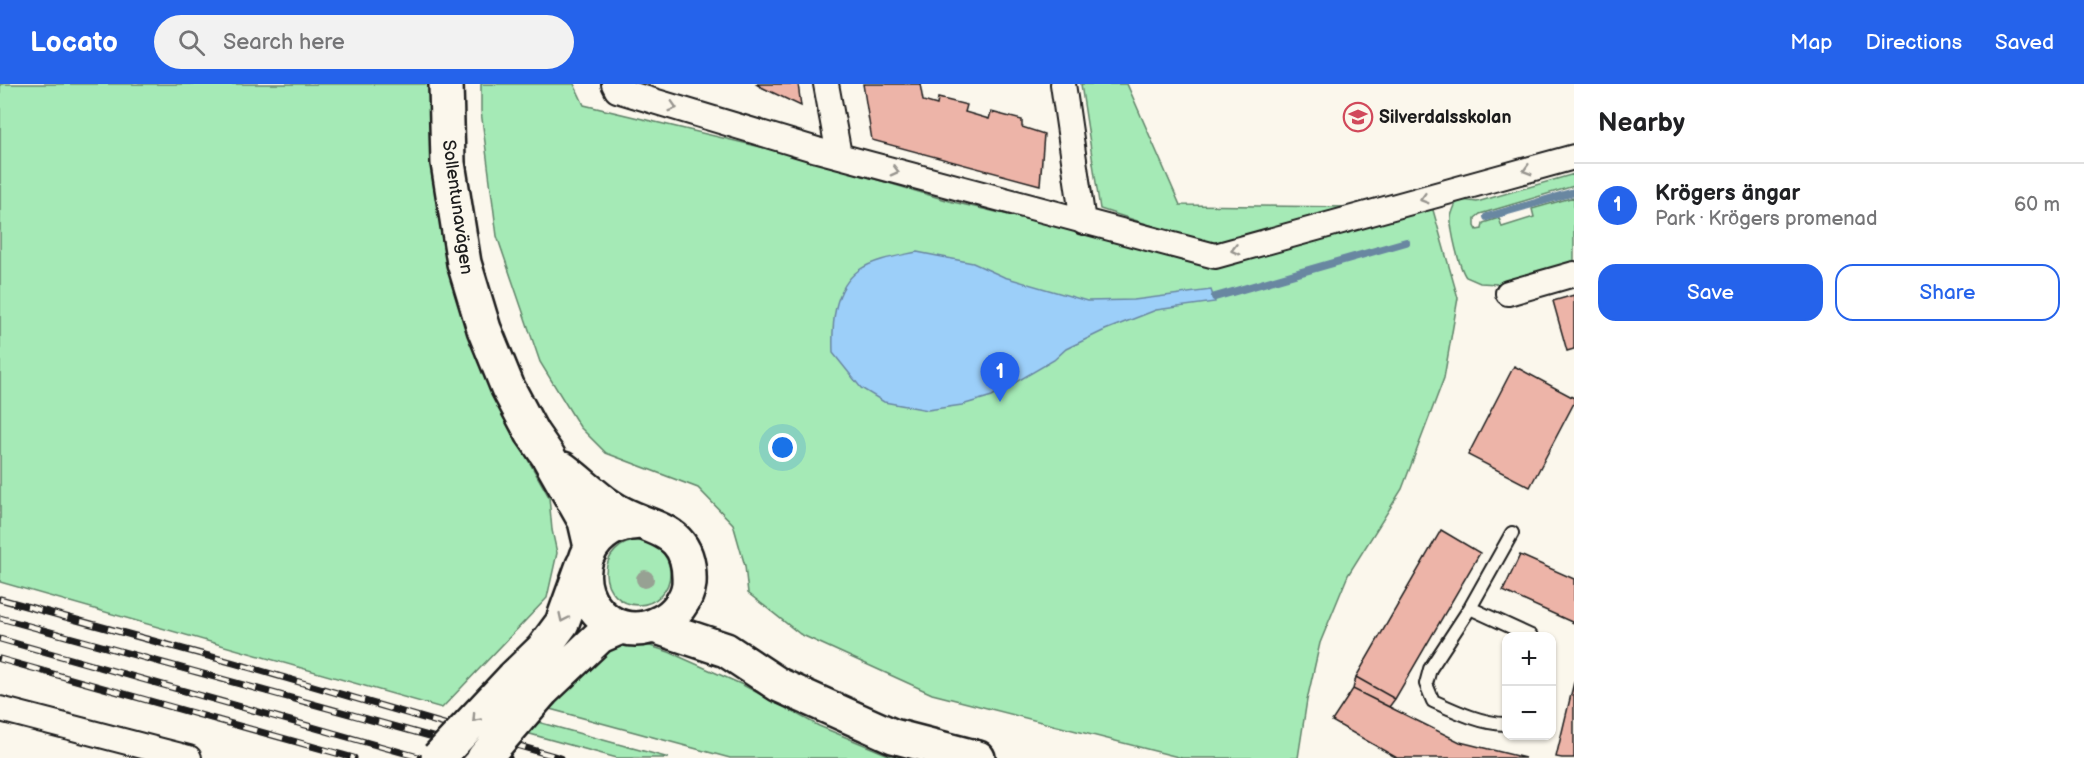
<!DOCTYPE html>
<meta charset="utf-8">
<style>
:root{--surface:#fff;--page:#f2f2f2;--text:#202124;--muted:#757577;--line:#e0e0e0;--accent:#2563eb}
body{margin:0;font-family:"Balsamiq Sans",sans-serif;background:var(--page);color:var(--text)}
.controls{position:absolute;right:18px;bottom:18px;display:grid;overflow:hidden;border-radius:12px;box-shadow:0 2px 4px #0004}
.controls button{width:54px;height:54px;display:grid;place-items:center;padding:0;border:0;border-bottom:2px solid var(--line);background:var(--surface);color:var(--text);font:30px sans-serif}
.you{position:absolute;left:783px;top:364px;width:21px;height:21px;margin:-15px;border:4px solid #fff;border-radius:50%;background:#1a73e8;box-shadow:0 0 0 9px #1a73e833}
.badge{display:grid;place-items:center;width:39px;height:39px;border-radius:50%;background:var(--accent);color:#fff;font-size:20px;font-weight:700}
.pin{position:absolute;translate:-50% -50px;filter:drop-shadow(0 2px 3px #0008)}
.pin::after{content:'';position:absolute;top:32px;width:21px;height:18px;background:inherit;clip-path:polygon(0 0,100% 0,50% 100%)}
.list{margin:0;padding:0;list-style:none}
h2{display:flex;justify-content:space-between;align-items:center;height:78px;margin:0;padding:0 24px;font-size:26px}
h2 small{font-size:20px;font-weight:400;color:var(--muted)}
.list li{display:grid;grid-template-columns:39px 1fr auto;gap:18px;align-items:center;box-sizing:border-box;height:84px;padding:0 24px;border-top:2px solid var(--line)}
.list b{display:block;font-size:22px;white-space:nowrap}
.list p{margin:0;font-size:20px;white-space:nowrap;color:var(--muted)}
.list em{font-size:20px;font-style:normal;color:var(--muted)}
.actions{display:flex;gap:12px;padding:18px 24px}
.actions a{flex:1;padding:14px 0;border:2px solid var(--accent);border-radius:18px;text-align:center;font-size:21px;color:var(--accent)}
.actions .main{background:var(--accent);color:#fff}
.icon{flex:none;width:33px;height:33px;fill:none;stroke:currentColor;stroke-width:2;stroke-linecap:round;stroke-linejoin:round}
.map{position:relative;flex:none;width:1574px;height:674px;overflow:hidden}
header{display:flex;align-items:center;gap:36px;box-sizing:border-box;height:84px;padding:0 30px;background:var(--accent);color:#fff}
header strong{font-size:28px}
nav{display:flex;gap:33px;margin-inline-start:auto;font-size:21px}
.search{width:420px;height:54px;background:var(--page);display:flex;align-items:center;gap:15px;box-sizing:border-box;padding:0 21px;border-radius:33px;color:var(--muted);font-size:22px}
main{display:flex}
aside{flex:1;background:var(--surface)}
.map>svg:first-child{display:block}
</style>
<header>
<strong>Locato</strong>
<div class="search"><svg class="icon" aria-label="search" viewBox="0 0 24 24"><circle cx="10" cy="10" r="6"/><path d="M15 15l6 6"/></svg>Search here</div>
<nav><a>Map</a><a>Directions</a><a>Saved</a></nav>
</header>
<main>
<div class="map">
<svg width="1574" height="674" viewBox="0 0 1574 674">
<rect width="100%" height="100%" fill="#fbf7ec"/>
<filter id="ink" filterUnits="userSpaceOnUse"><feTurbulence type="fractalNoise" baseFrequency=".0167" numOctaves="2"/><feDisplacementMap in="SourceGraphic" scale="12" xChannelSelector="R" yChannelSelector="G"/><feConvolveMatrix kernelMatrix="1 2 1 2 8 2 1 2 1" color-interpolation-filters="sRGB"/></filter>
<g filter="url(#ink)">
<!-- green -->
<path fill="#a5eab6" stroke="#608369" stroke-width="1.5" d="M0 0H433L485 289 514 351 549 413 552 446 557 469 547 514 442 624 0 498Z
M481 0H574L584 21 786 69 953 118 1216 179 1431 119 1458 214 1444 294 1402 405 1348 491 1320 559 1307 616 1298 674H1182L932 610 800 550 748 509 745 482 733 440 698 404 606 369 580 343 540 278 497 152 481 27Z
M1081 0H1127L1180 121 1352 123 1212 161 1100 125Z
M1574 90V102L1480 130 1475 134V142L1477 146 1482 145 1483 139 1499 134 1502 143 1534 133 1532 125 1574 113V178L1498 200 1480 199 1466 193C1459 184 1450 144 1451 133 1452 128 1454 124 1456 119L1462 116 1477 118Z
M606 489a32 32 0 1 1 64 0a32 32 0 1 1-64 0Z
M622 559 644 560 669 568 743 601 819 642 891 672 902 674H730L550 625 598 572Z
M534 637 669 674H617L523 648Z"/>
<!-- water -->
<path fill="#9ccff9" stroke="#6987a1" stroke-width="1.5" d="M917 168 973 179 1004 193 1087 217 1134 216 1211 206 1215 218 1156 226 1105 246 1066 265 1054 276 992 312 962 321 928 326 884 318 861 304 833 269C832 240 833 205 859 186 875 175 898 172 917 168Z"/>
<g fill="none" stroke-linecap="round" stroke-linejoin="round">
<!-- stream -->
<path stroke="#6987a1" stroke-width="8" d="M1487 133 1574 108
M1215 213 1406 158"/>
</g>
<!-- building -->
<path fill="#edb4a8" stroke="#1c1c1c" stroke-width="1.5" d="M756 0H798L801 22 761 3Z
M863 0H920L923 17 937 21 938 14 967 21 965 28 989 35 991 28 1022 36V43L1044 50 1040 101 872 56Z
M1574 211V265L1567 267 1553 217Z
M1514 282 1574 314V319L1530 403 1468 371Z
M1441 446 1480 469 1395 615 1356 593Z
M1520 471 1574 495V539L1503 507Z
M1356 593 1395 615 1389 623 1353 605Z
M1574 598V674H1562L1556 673Z
M1353 605 1460 658 1525 674H1397L1332 637Z"/>
<g fill="none" stroke-linecap="round" stroke-linejoin="round">
<!-- lane casing -->
<g stroke="#1c1c1c" stroke-width="16">
<path id="lane" d="M1470 524 1531 552
M1506 640C1482 640 1455 627 1433 617L1426 600 1430 585 1470 524 1512 449"/>
</g>
<!-- street casing -->
<g stroke="#1c1c1c" stroke-width="28">
<path id="street" d="M614 0 617 6 817 66 1215 172 1574 73
M826 0 839 71
M1063 0 1083 138
M1508 209 1574 190
M0 625 189 674"/>
</g>
<!-- secondary casing -->
<g stroke="#1c1c1c" stroke-width="38">
<path id="secondary" d="M446 0 448 79 464 179 484 245 508 304 532 349 548 372 585 437 591 463
M563 385C579 397 593 411 609 422 645 448 692 438 689 500 687 516 675 531 661 538 608 567 558 499 598 455 604 449 613 443 621 441 627 439 633 439 639 438
M654 542 726 566 779 601 893 652 978 674
M514 593 542 566 562 539 583 481
M542 607 600 552 621 543"/>
</g>
<!-- lane -->
<use href="#lane" stroke="#fbf7ec" stroke-width="12"/>
<!-- street -->
<use href="#street" stroke="#fbf7ec" stroke-width="24"/>
<!-- secondary -->
<use href="#secondary" stroke="#fbf7ec" stroke-width="33"/>
<!-- rail casing -->
<g stroke="#1c1c1c" stroke-width="7">
<path id="rail" d="M0 515 234 579 561 674
M0 534 509 674
M0 555 422 674
M0 575 354 674"/>
</g>
<!-- rail -->
<use href="#rail" stroke="#fbf7ec" stroke-width="4.5" stroke-dasharray="14" stroke-linecap="butt"/>
<!-- secondary-bridge casing -->
<g stroke="#1c1c1c" stroke-width="38" stroke-linecap="butt">
<path id="secondary-bridge" d="M438 674 514 593
M484 674 542 607"/>
</g>
<!-- secondary-bridge -->
<use href="#secondary-bridge" stroke="#fbf7ec" stroke-width="33"/>
</g>
<!-- trees -->
<circle fill="#97a193" cx="645" cy="495" r="9"/>
<!-- one-way arrows -->
<defs><path id="oneway-chevron" d="M-2-3.5L2.5 0L-2 3.5" fill="none" stroke-width="1.6" stroke-linecap="round" stroke-linejoin="round" transform="scale(1.5)"/></defs>
<g stroke="#97948e">
<use href="#oneway-chevron" transform="translate(673 23) rotate(17)"/>
<use href="#oneway-chevron" transform="translate(1527 86) rotate(164)"/>
<use href="#oneway-chevron" transform="translate(895 87) rotate(15)"/>
<use href="#oneway-chevron" transform="translate(1424 115) rotate(164)"/>
<use href="#oneway-chevron" transform="translate(1235 166) rotate(165)"/>
<use href="#oneway-chevron" transform="translate(563 534) rotate(115)"/>
<use href="#oneway-chevron" transform="translate(476 634) rotate(133)"/>
</g>
</g>
<!-- icons -->
<defs>
<g id="school-ring" transform="scale(1.5)"><circle r="9.5" fill="#fbf7ec" stroke="#d1495b" stroke-width="1.5"/><path d="M0-5L7-2L0 1L-7-2ZM-4 1L0 2.5L4 1V4Q0 6-4 4Z" fill="#d1495b"/></g>
</defs>
<g fill-rule="evenodd">
<use href="#school-ring" x="1358" y="33"/>
</g>
<g text-anchor="middle" stroke-width="4.5" stroke-linejoin="round" paint-order="stroke">
<!-- poi labels -->
<g font-size="18" font-weight="bold" fill="#1c1c1c" stroke="#fbf7ec" text-anchor="start">
<text x="1379" y="39">Silverdalsskolan</text>
</g>
<!-- street labels -->
<g font-size="18" fill="#1c1c1c" stroke="#fbf7ec">
<text transform="translate(458 123) rotate(82)" y="6">Sollentunavägen</text>
</g>
</g>
</svg>
<div class="controls">
<button>+</button>
<button>−</button>
</div>
<div class="you"></div>
<div class="pin badge" style="left:1000px;top:318px">1</div>
</div>
<aside>
<h2>Nearby<small></small></h2>
<ul class="list">
<li><span class="badge">1</span><div><b>Krögers ängar</b><p>Park · Krögers promenad</p></div><em>60 m</em></li>
</ul>
<div class="actions"><a class="main">Save</a><a>Share</a></div>
</aside>
</main>
